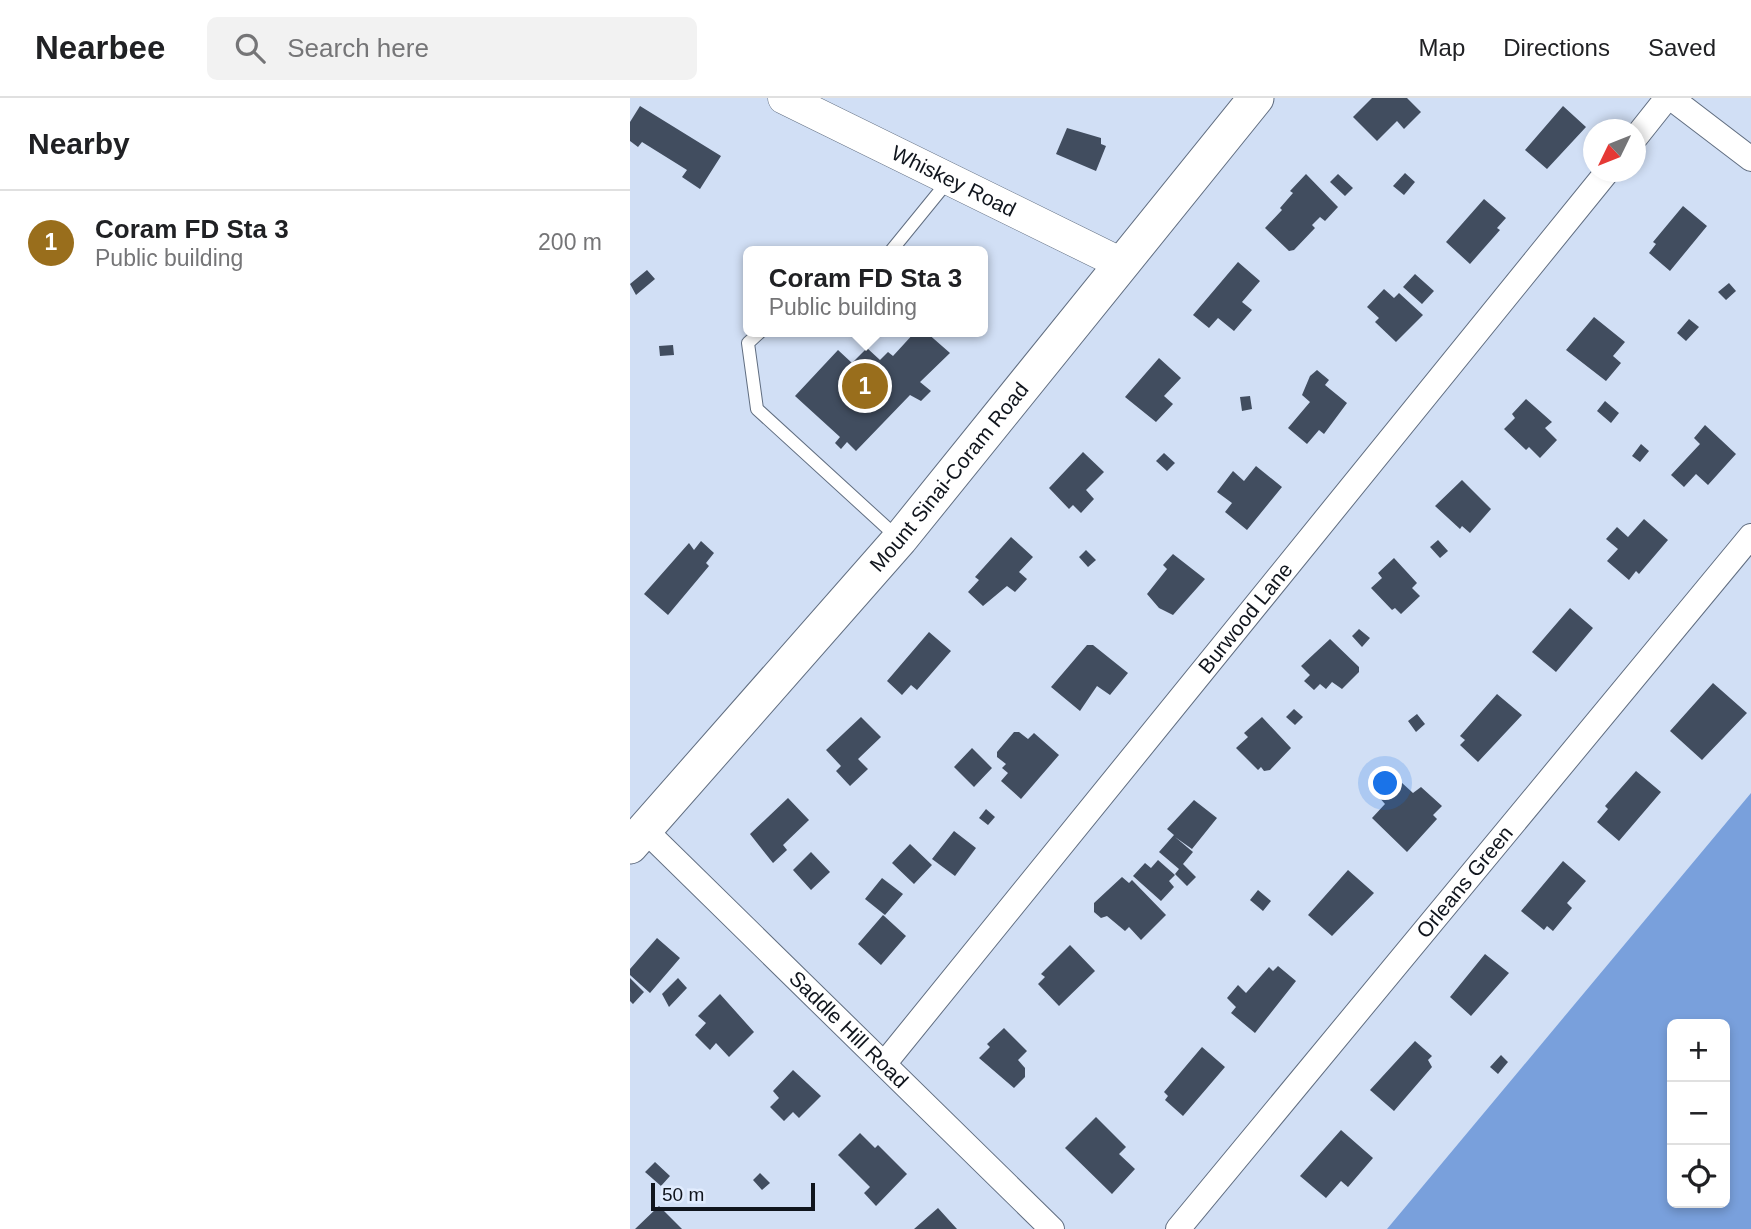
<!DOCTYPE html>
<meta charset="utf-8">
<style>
:root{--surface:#fff;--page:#f2f2f2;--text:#202124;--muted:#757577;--line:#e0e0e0;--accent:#996e1c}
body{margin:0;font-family:Helvetica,sans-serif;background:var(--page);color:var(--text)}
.controls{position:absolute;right:21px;bottom:21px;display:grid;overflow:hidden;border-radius:10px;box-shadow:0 4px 10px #0003}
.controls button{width:63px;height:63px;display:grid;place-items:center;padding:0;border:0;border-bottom:2px solid var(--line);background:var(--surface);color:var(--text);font:35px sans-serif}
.compass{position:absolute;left:953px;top:21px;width:63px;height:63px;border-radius:50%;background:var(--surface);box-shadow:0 4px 10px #0003;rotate:227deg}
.scale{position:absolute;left:21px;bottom:18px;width:164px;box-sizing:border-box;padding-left:7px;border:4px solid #10151d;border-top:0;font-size:19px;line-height:24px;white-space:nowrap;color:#10151d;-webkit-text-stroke:5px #e1ecfe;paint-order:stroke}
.you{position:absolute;left:756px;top:686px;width:24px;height:24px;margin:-18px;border:5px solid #fff;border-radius:50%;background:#1a73e8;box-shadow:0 0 0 10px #1a73e833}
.badge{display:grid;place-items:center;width:46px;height:46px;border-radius:50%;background:var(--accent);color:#fff;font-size:23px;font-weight:700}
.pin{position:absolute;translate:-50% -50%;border:4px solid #fff;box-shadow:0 2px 7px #0006}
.popup{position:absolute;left:113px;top:148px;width:245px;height:91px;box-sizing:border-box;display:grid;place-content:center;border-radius:10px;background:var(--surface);filter:drop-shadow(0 2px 5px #0005);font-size:23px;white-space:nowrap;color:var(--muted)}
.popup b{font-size:26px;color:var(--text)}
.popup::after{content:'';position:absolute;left:50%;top:100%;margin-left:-14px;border:14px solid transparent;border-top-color:var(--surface)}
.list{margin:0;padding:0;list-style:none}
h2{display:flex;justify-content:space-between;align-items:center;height:91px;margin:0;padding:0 28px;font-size:30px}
h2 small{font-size:23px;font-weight:400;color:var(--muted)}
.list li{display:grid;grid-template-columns:46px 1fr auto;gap:21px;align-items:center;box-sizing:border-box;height:105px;padding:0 28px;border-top:2px solid var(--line)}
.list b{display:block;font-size:26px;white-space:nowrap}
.list p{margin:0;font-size:23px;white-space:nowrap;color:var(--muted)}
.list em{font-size:23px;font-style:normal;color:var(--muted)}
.icon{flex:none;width:38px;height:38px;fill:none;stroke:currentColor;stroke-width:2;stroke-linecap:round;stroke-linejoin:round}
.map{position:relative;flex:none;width:1121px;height:1131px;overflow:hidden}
header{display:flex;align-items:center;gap:42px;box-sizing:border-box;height:98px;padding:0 35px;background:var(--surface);border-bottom:2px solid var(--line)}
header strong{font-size:33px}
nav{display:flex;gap:38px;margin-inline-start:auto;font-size:24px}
.search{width:490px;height:63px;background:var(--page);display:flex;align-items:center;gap:18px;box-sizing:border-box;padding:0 24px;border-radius:10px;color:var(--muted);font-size:26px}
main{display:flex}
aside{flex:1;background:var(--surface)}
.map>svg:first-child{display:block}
</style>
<header>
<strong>Nearbee</strong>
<div class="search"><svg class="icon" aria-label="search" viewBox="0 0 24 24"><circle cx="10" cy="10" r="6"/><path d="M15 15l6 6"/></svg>Search here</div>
<nav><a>Map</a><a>Directions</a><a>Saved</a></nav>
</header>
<main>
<aside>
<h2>Nearby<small></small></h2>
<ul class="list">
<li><span class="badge">1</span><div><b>Coram FD Sta 3</b><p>Public building</p></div><em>200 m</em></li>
</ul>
</aside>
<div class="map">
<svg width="1121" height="1131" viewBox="0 0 1121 1131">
<rect width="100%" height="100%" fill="#d1dff5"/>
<!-- forest -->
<path fill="#79a0dc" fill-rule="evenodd" d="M1121 695V1131H757ZM1042 926H1095V1105H1042Z"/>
<!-- building -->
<path fill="#414d5f" d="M742 0H777L791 14 774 31 767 23 747 43 723 19Z
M10 8 91 58 70 91 52 79 57 72 12 44 8 49 0 43V24Z
M933 8 956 29 917 71 895 52Z
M437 30 471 40V46L476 48 466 73 426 56Z
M775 75 785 84 774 97 763 88Z
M676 76 708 109 695 123 690 119 682 127 685 130 664 152 659 153 635 130 652 112 650 110 663 95 660 93Z
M708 76 723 90 715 98 700 84Z
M854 101 876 120 867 130 870 132 840 166 816 144Z
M1053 108 1077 128 1040 173 1019 155 1026 146 1023 144Z
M608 164 630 183 612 204 622 212 604 233 588 220 579 230 563 217Z
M17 172 25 181 6 197 0 186Z
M785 176 804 193 792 206 773 189Z
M1099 185 1106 193 1096 202 1088 194Z
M754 191 764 200 769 195 793 217 766 244 745 224 749 220 737 209Z
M964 219 995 244 983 258 991 265 976 283 936 252Z
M1059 221 1069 229 1056 243 1047 235Z
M285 234H296L320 255 290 284 301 293 291 303 280 297 226 353 217 344 211 351 205 345 210 339 165 298 208 252 222 265 237 250 250 262 258 254 263 258Z
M43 247 44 257 30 258 29 248Z
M529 260 551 280 534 298 543 306 526 324 495 299Z
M687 272 699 282 695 287 717 305 694 336 689 332 677 346 658 330 680 304 672 297 680 278Z
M620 298 622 311 612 313 610 299Z
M896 301 922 324 915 330 927 342 910 360 899 349 896 352 874 331 885 320 882 316Z
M975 303 989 315 981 325 967 313Z
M1075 327 1106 356 1078 387 1066 376 1054 389 1041 377 1070 346 1064 340Z
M1011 346 1019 353 1010 364 1002 358Z
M453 354 474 374 456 392 464 401 451 415 443 407 439 411 419 390Z
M534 355 545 365 537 373 526 363Z
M626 368 652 389 617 432 595 414 602 405 587 394 603 373 614 383Z
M832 382 861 411 840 435 832 428 830 431 805 408Z
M1014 421 1038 442 1009 476 1006 473 999 482 977 463 988 451 976 441 987 429 998 439Z
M381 439 403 459 389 474 397 481 385 494 377 488 353 508 338 494 349 482 345 479Z
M808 442 818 453 810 460 800 449Z
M71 443 84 455 76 465 79 468 38 517 14 496 59 445 64 452Z
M456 452 466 462 458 469 449 459Z
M543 456 575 481 543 517 529 510 517 496 537 471 533 467Z
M764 460 787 485 782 490 790 498 771 516 765 510 762 512 741 490 752 480 748 475Z
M940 510 963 530 926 574 902 554Z
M729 531 740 540 732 549 722 538Z
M299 534 321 553 287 592 281 587 272 597 257 583Z
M700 541 729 569V574L712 591 702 584 696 591 690 586 684 592 674 583 680 577 671 568Z
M457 547H463L498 575 480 597 467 588 450 613 421 589Z
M1083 585 1117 615 1072 662 1040 633Z
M867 596 892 617 848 664 830 647 835 642 830 638Z
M664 611 673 619 665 627 656 619Z
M787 616 795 626 786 634 778 623Z
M231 619 251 639 228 661 238 671 220 688 206 673 211 668 196 652Z
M632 619 661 650 640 672 634 673 631 669 628 672 606 650 618 639 614 635Z
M384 634H389L398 641 404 635 429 657 391 701 371 683 378 675 372 670 376 666 367 659V654Z
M342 650 362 670 344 689 324 669Z
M1006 673 1031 694 989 743 967 724 978 711 975 708Z
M771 684 783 695 791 689 812 708 803 717 807 721 777 754 742 720 755 706 748 698 759 688Z
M158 700 179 722 153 747 157 752 143 765 120 736Z
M564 702 587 720 562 751 545 739 563 754 553 766 566 779 557 788 545 776 549 771 529 754 544 737 537 731Z
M356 711 365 719 358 727 349 720Z
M324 733 346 750 325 778 302 761Z
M280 746 302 767 284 786 262 765Z
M181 754 200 774 181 792 163 772Z
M528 762 545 777 539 783 544 789 531 803 503 778 515 765 521 770Z
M933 763 956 783 937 805 942 810 923 833 917 828 914 832 891 813Z
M718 772 744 795 702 838 678 817Z
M492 779 499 785 502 782 536 817 511 842 499 829 495 833 477 818 471 820 464 814V805Z
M252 780 273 796 255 817 235 801Z
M628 792 641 803 633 813 620 802Z
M253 817 276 838 251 867 228 846Z
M27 840 50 860 20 895 0 877V871Z
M440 847 465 873 429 908 408 886 415 879 411 876Z
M855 856 879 875 841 918 820 899Z
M648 868 666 883 625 935 601 915 606 909 597 900 608 887 616 895 639 869 643 873Z
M0 880 14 894 3 906 0 903Z
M48 880 57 890 39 909 32 896Z
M90 896 124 934 99 959 86 945 80 952 65 937 76 925 68 918Z
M374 930 397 953 388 962 395 970V979L384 990 349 960 360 949 357 946Z
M785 943 802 958 798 962 802 969 764 1013 740 992Z
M572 949 595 969 553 1018 535 1002 538 998 534 994Z
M871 957 878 964 868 976 860 969Z
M163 972 191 998 169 1020 163 1014 154 1023 140 1009 149 1000 143 993Z
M466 1019 496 1049 489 1056 505 1071 482 1096 435 1050Z
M711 1032 743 1060 718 1089 711 1083 696 1100 670 1078Z
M230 1035 245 1050 248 1047 277 1076 246 1108 234 1095 240 1089 208 1057Z
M25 1064 40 1078 31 1088 15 1074Z
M130 1075 140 1085 132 1092 123 1082Z
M29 1108 52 1131H5Z
M308 1110 327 1131H284Z"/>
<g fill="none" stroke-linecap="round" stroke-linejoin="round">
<!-- service casing -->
<g stroke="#616e81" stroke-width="14">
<path id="service" d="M261 153 318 83
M130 234 118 245 127 311 267 439"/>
</g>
<!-- minor casing -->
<g stroke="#616e81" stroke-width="26">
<g id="minor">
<path d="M1041 0 1121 61"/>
<path d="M1006 39 1037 0"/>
<path id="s1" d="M15 732 422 1131"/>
<path id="s2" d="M254 966 977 74"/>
<path id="s3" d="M548 1131 1121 438"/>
</g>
</g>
<!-- tertiary casing -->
<g stroke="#616e81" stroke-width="33">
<g id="tertiary">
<path id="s4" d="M154 0 492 166"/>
</g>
</g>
<!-- secondary casing -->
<g stroke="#616e81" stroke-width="37">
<g id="secondary">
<path id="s5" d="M0 748 270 441 626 0"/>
</g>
</g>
<!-- service -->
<use href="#service" stroke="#fff" stroke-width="12"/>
<!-- minor -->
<use href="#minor" stroke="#fff" stroke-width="24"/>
<!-- tertiary -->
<use href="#tertiary" stroke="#fff" stroke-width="32"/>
<!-- secondary -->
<use href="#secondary" stroke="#fff" stroke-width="35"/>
</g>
<g text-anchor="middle" stroke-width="7" stroke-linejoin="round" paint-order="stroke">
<!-- street labels -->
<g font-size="21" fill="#10151d" stroke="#e1ecfe">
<text dy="7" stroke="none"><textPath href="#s4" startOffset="189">Whiskey Road</textPath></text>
<text dy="7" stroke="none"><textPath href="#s5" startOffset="488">Mount Sinai-Coram Road</textPath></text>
<text dy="7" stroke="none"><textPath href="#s2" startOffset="574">Burwood Lane</textPath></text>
<text dy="7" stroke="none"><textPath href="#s3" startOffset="450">Orleans Green</textPath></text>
<text dy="7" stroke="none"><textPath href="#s1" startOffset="285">Saddle Hill Road</textPath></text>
</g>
</g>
</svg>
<div class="controls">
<button>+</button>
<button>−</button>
<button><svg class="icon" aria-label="locate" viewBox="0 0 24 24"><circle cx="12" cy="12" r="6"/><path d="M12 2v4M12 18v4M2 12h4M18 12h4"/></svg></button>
</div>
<svg class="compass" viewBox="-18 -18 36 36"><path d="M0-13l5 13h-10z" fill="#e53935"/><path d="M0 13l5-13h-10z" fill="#757577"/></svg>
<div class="scale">50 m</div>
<div class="you"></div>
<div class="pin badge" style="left:235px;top:288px">1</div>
<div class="popup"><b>Coram FD Sta 3</b>Public building</div>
</div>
</main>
